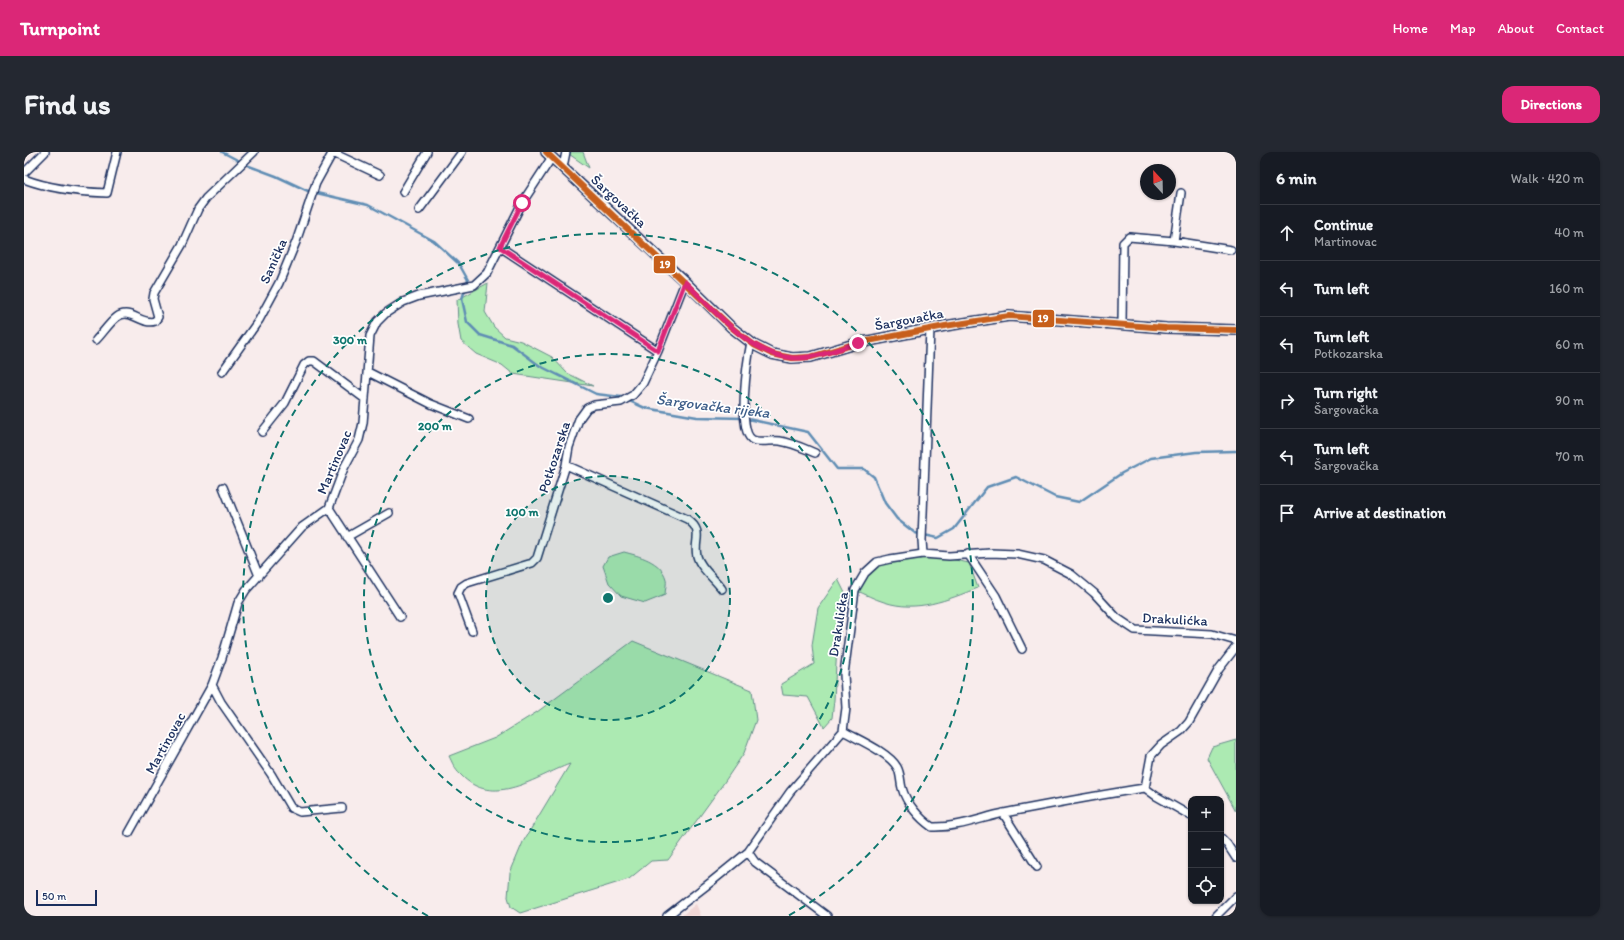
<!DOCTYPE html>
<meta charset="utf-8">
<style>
:root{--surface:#171b24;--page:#242831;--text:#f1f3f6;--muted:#9ea1a6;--line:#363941;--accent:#db2777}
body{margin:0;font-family:Itim,sans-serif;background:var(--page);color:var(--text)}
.controls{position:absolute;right:12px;bottom:12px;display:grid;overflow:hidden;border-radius:8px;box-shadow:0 1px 3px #0004}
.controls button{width:36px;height:36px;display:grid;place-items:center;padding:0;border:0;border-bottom:1px solid var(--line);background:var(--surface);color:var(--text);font:20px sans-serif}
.compass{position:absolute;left:1116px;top:12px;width:36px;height:36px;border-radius:50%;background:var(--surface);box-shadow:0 1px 3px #0004;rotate:338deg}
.scale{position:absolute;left:12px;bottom:10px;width:61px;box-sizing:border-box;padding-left:4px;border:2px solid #1b2f5e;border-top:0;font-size:11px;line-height:14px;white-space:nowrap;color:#1b2f5e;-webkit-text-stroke:3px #fff;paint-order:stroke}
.stop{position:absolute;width:12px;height:12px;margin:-9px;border:3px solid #db2777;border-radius:50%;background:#fff}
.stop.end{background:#db2777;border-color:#fff;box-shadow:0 1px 4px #0008}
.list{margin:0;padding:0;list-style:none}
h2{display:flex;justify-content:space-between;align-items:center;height:52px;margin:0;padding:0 16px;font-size:17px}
h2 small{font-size:13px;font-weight:400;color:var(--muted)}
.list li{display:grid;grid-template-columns:26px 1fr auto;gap:12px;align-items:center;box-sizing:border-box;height:56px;padding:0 16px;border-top:1px solid var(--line)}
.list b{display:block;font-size:15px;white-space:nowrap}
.list p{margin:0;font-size:13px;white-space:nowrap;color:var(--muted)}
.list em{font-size:13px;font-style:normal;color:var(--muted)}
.icon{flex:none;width:22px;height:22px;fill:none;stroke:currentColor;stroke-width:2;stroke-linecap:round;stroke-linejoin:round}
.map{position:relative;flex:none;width:1212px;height:764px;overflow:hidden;border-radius:12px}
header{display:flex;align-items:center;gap:24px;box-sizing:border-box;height:56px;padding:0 20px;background:var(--accent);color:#fff}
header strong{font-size:19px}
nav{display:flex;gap:22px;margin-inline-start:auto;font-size:14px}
.intro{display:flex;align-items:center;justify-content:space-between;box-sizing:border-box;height:96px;padding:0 24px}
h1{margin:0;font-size:28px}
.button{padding:10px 18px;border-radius:12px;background:var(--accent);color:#fff;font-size:14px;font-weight:700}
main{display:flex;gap:24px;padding:0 24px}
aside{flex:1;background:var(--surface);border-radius:12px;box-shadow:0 1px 3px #0004}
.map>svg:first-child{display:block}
</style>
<header>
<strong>Turnpoint</strong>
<nav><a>Home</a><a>Map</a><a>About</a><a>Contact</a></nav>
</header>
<div class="intro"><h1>Find us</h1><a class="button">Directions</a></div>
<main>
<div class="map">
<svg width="1212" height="764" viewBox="0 0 1212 764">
<rect width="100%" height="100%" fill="#f8ecec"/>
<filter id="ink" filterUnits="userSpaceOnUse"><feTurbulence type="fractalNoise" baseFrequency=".025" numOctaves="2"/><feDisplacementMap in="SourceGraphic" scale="8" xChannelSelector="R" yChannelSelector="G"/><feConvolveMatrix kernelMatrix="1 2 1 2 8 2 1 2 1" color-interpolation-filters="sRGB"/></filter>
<g filter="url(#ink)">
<!-- built -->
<path fill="#f0d6d5" d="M672 752 677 764H657Z"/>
<!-- green -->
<path fill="#aceab2" stroke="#648c88" d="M542 0H559L565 16Z
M464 131 461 160 470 175 481 185 497 189 528 205 543 221 569 234 489 222 478 213 452 202 437 189 434 172 433 148Z
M600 400C615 404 637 409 642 427 643 431 641 438 641 443L621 451 597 444 585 431 579 414 584 405Z
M922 406 945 411 954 436C923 448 893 461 860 450 850 447 841 442 831 438L841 421 866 407Z
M814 427 821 441V454L813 494 810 548 808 566 800 575 784 545 759 543 757 532 790 512 788 493 794 456Z
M609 489 728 538 732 568 720 601 699 632 644 708 627 709 605 727 496 761 487 755 484 745 486 721 499 690 546 612C512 624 469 658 436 622 431 618 428 610 425 604L471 586 513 560Z
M1212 588V659L1183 606 1188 595Z"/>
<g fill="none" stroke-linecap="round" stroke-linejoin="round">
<!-- stream -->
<path stroke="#5f8db4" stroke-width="2.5" d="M198 0 225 14 252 24 284 39 344 53 410 89 435 112 444 128 438 147 443 170 456 183 488 193 516 214 572 242 597 245 621 256 673 265 719 266 784 280 813 317H840L850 325 861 351 873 367 891 381 914 386 930 377 963 335 992 325 1031 345 1055 350 1098 321 1127 306 1172 300 1212 299"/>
<!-- minor casing -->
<g stroke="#1b2f5e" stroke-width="10">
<path id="minor" d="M307 0 356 23
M539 15 542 0
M0 21 21 0
M0 27C26 37 55 40 83 41L93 0
M379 40 403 0
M395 58 438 0
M1150 89 1157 41
M476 95 634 199
M1098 172 1099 91 1105 85 1150 89 1207 98
M72 188C79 181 85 171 93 165 106 155 118 174 131 169L134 165 129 147 130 141 158 93 174 57 182 46 230 0
M727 190C724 205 712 281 729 288 736 291 747 288 756 289 769 291 779 296 791 301
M198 220 235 168 255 131 272 90 292 31 309 0
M344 220 407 252 445 267
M238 280 261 251 280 213 285 209H290L341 247
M542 313 663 367C681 380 669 388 673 404 676 416 691 427 698 437
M199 335 235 424
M305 356 376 465
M323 385 365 361
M899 402 898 388 906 177
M944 402 972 444 998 497
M448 479 434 441 437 435 443 431 508 411 513 406 542 313 545 295 555 267 563 256 570 253 597 250 609 243 619 231 634 199 661 130
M188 533 197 550 247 622 267 656 276 660 318 656
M819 579C835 588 864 600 873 615 877 622 876 629 878 636 882 651 896 667 908 675 932 676 957 666 980 661 1027 652 1074 643 1121 636L1132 644 1167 664
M1121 636 1127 604 1137 593 1157 579 1165 570 1195 517 1212 495
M979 661 1013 715
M105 681 188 533 198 506 214 451 222 438 278 375 305 356 320 316 335 288 339 271 346 184 353 170 362 161 379 150 395 144 450 133 463 121 498 51 528 5
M1197 686 1203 692 1212 706
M724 700 731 710 803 764
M643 764 687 730 724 700 766 640 819 579 822 556 820 522 831 438 841 421 853 410 866 407 899 402 925 404 966 401 993 402 1020 408 1047 422 1070 441 1093 466 1111 478 1188 482 1212 489
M1192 764 1212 744"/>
</g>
<!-- tertiary casing -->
<g stroke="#1b2f5e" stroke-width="12">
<path id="tertiary" d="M522 0 661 130 707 175 730 193 748 202 768 206 787 205 834 191 921 174 985 164 1142 176 1212 178"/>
</g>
<!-- minor -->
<use href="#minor" stroke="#fff" stroke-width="7"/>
<!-- tertiary -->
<use href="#tertiary" stroke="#fff" stroke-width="9"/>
<!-- bus-1 casing -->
<g stroke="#fff" stroke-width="9">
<path id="bus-1" d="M522 0 707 175 730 193 748 202 768 206 787 205 834 191 921 174 985 164 1142 176 1212 178"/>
</g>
<!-- bus-1 -->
<use href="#bus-1" stroke="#c75f1a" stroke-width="6"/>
</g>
</g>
<g fill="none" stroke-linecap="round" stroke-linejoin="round" filter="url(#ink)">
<!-- route -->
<path stroke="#db2777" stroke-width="5" d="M498 51 476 95 634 199 661 130C689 157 727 204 769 206 791 207 813 197 834 191"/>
</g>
<!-- distance rings -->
<circle cx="584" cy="446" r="122" fill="#0f766e" fill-opacity=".12"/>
<g fill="none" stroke="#0f766e" stroke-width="2" stroke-dasharray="7 5">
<circle cx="584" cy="446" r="122"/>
<circle cx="584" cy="446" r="244"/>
<path d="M404 764A365 365 0 1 1 764 764"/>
</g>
<g text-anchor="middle" stroke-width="3.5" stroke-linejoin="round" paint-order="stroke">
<!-- street labels -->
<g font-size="14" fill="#1b2f5e" stroke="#fff">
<text transform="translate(595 49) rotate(43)" y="5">Šargovačka</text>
<text transform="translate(249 109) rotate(-66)" y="5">Sanička</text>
<text transform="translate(885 167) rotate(-11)" y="5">Šargovačka</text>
<text transform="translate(530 305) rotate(-72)" y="5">Potkozarska</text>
<text transform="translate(310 310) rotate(-67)" y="5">Martinovac</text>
<text transform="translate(1151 467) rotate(3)" y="5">Drakulićka</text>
<text transform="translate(814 472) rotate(-81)" y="5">Drakulićka</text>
<text transform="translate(141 591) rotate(-61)" y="5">Martinovac</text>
</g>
<!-- water labels -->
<g font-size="15" font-style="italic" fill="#3d5e89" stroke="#fff">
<text transform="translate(689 254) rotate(7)" y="5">Šargovačka rijeka</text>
</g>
</g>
<circle cx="584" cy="446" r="6" fill="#0f766e" stroke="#fff" stroke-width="2"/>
<g font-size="12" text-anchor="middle" font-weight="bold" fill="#0f766e" stroke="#fff" stroke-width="3.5" stroke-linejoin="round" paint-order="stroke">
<text x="326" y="192">300 m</text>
<text x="411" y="278">200 m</text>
<text x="498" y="364">100 m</text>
</g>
<g stroke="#fff" stroke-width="1.5">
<rect x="629" y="103" width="23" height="19" rx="4" fill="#c75f1a"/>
<rect x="1008" y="157" width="23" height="19" rx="4" fill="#c75f1a"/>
</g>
<g font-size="11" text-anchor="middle" font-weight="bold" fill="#fff">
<text x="641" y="116">19</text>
<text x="1019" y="170">19</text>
</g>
</svg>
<div class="controls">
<button>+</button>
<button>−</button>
<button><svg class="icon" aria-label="locate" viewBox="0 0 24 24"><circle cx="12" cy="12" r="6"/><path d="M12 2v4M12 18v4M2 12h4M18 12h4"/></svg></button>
</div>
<svg class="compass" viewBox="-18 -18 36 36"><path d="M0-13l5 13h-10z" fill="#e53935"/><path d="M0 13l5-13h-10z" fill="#9ea1a6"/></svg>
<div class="scale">50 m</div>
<div class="stop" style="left:498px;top:51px"></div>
<div class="stop end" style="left:834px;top:191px"></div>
</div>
<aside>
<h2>6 min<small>Walk · 420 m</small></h2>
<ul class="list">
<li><svg class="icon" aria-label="ahead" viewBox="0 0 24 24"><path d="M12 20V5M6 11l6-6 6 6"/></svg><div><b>Continue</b><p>Martinovac</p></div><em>40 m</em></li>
<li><svg class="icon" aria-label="left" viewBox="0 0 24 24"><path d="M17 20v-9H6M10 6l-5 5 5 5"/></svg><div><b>Turn left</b></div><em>160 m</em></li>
<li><svg class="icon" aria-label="left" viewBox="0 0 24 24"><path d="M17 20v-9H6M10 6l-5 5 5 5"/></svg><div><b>Turn left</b><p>Potkozarska</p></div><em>60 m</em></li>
<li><svg class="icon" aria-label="right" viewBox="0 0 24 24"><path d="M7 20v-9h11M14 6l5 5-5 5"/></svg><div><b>Turn right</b><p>Šargovačka</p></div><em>90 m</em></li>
<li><svg class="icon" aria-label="left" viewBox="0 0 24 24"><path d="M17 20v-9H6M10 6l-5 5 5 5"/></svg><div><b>Turn left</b><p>Šargovačka</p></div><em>70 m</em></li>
<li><svg class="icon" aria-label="arrive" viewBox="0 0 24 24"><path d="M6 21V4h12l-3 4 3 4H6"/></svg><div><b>Arrive at destination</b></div></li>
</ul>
</aside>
</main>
